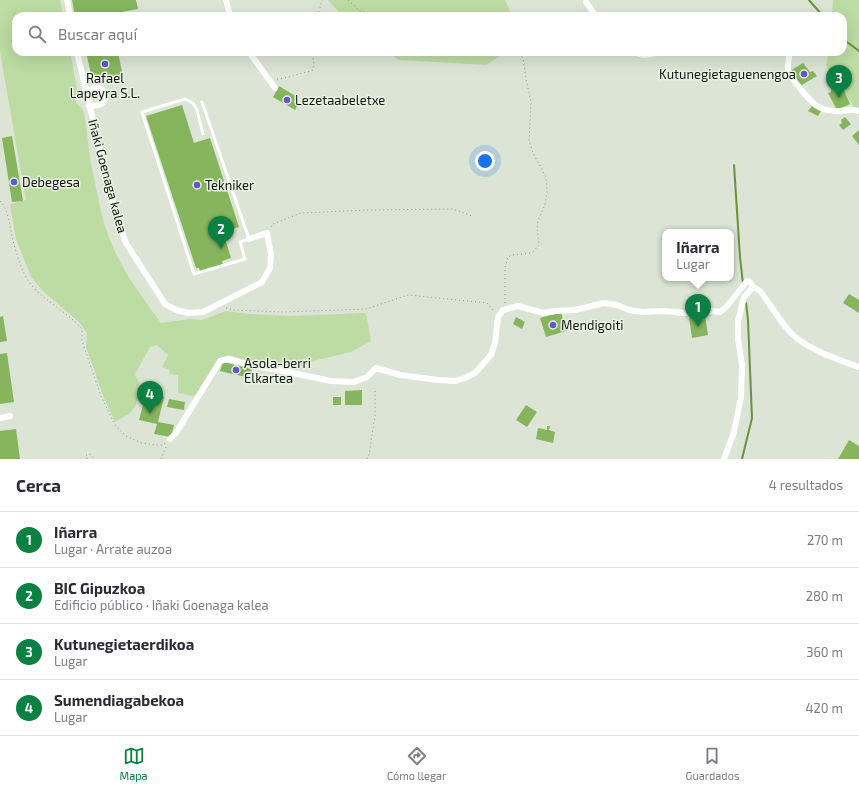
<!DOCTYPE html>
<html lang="es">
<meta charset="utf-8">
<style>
:root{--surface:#fff;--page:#f7f7f7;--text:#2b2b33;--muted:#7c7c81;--line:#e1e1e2;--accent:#0b8043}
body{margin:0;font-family:"Exo 2",sans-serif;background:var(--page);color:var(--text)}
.you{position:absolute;left:485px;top:161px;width:14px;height:14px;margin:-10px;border:3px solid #fff;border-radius:50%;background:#1a73e8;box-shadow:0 0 0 6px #1a73e833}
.badge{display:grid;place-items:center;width:26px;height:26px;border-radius:50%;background:var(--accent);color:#fff;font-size:13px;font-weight:700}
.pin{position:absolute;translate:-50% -33px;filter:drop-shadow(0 1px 2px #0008)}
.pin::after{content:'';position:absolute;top:21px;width:14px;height:12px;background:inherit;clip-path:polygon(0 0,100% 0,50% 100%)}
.popup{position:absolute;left:662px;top:229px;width:72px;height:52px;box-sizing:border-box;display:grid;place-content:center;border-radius:8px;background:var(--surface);filter:drop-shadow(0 1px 3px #0005);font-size:13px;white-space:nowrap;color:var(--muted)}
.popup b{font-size:15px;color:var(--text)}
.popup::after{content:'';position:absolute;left:50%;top:100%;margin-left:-8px;border:8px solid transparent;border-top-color:var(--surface)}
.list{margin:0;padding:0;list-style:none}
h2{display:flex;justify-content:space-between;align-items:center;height:52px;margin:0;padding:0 16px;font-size:17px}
h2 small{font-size:13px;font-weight:400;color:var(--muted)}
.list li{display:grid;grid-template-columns:26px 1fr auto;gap:12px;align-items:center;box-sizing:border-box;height:56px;padding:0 16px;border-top:1px solid var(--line)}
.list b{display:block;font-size:15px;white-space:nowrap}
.list p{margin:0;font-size:13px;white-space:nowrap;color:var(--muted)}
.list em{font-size:13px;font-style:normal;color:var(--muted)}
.icon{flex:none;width:22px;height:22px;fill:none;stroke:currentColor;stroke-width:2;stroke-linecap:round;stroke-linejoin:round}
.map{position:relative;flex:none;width:859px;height:459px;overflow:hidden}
.search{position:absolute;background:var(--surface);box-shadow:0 4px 16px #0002;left:12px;right:12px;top:12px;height:44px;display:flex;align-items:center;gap:10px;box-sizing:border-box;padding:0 14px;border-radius:12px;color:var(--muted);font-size:15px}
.sheet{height:276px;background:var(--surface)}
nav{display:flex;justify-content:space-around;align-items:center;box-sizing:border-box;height:56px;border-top:1px solid var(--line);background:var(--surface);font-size:11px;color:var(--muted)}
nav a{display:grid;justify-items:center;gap:2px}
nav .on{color:var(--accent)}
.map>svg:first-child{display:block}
</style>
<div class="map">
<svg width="859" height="459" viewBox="0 0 859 459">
<rect width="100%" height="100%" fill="#dbe4d5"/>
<!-- green -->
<path fill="#bcdca3" d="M0 0H60L63 16H16V52H70L77 89 76 103C77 104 80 106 81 107 87 115 88 151 91 164 97 189 100 216 110 240 122 271 142 297 161 323L190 319 202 320 226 311 249 314 290 316 366 313 371 341 351 352 317 360 303 366 292 367 258 364 229 355 222 357 206 381 194 396 178 393V375L169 374 170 370 162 367 168 355 157 345 150 347 135 374 140 385V393L135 407 130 413 115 422 104 398 86 347 87 333 79 322 44 292 31 277 16 239 10 204 26 200 0 52Z
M328 0H505L512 16H343Z
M833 0H859V114L826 66 828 52H843V16H832Z
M387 52H507L486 65 399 60Z"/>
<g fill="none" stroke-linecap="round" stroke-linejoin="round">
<!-- stream -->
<path stroke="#68943c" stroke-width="2" d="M809 0 823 16
M843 39 859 51
M734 165 740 257 743 284
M742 459 752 418 748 320 746 303"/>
</g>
<!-- building -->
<path fill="#87b55d" d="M72 0H136L138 9 101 16H75Z
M86 52H118L123 77 93 83Z
M803 63 810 72 813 71 817 76 800 86 790 71Z
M837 83 842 86 850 104 837 110 828 93 831 92V86Z
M279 86 297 97 294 102 298 105 295 110 273 97Z
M182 105 194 143 210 138 239 227 223 232 231 258 222 261 223 264 200 271 199 268H196L146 116Z
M812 106 821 111 818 116 808 111Z
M845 117 851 124 843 130 839 125 842 123 841 120Z
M859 130V145L852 136Z
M12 136 23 201 12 202 2 138Z
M849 294 859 300V313L843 303Z
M561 312 566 331 546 337 540 318Z
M3 316 7 341 0 342V317Z
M705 316 708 335 692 338 689 318Z
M516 317 525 322 522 329 513 324Z
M7 353 14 402 0 404V354Z
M223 362 252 369 250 378 220 371Z
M362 390V405H345V391Z
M151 394 164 397 158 422 174 425 171 437 154 434 157 424 139 420 143 405 148 406Z
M333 397H341V405H333Z
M169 399 185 402 184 410 167 407Z
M526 405 537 412 527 427 516 420Z
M547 426H550L549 430 555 432 553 443 536 439 538 428 547 430Z
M16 429 20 459H0V431Z
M849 440 859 446V459H838Z"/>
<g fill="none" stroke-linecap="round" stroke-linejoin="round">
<!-- path -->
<path stroke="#91988c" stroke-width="1" stroke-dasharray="1 3" stroke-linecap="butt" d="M348 0 360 11 378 16
M318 16 322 0
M277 79C289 78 300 73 312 71L314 65 312 52
M0 201C9 211 9 223 12 236 15 249 19 264 26 277 36 297 66 310 82 329V341L101 396 115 425 126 436 142 443 155 445H162L165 443
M271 227 273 224 301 213 369 210 453 209 472 216
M505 303V268L508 257 512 255 532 253 539 245 537 228 538 220 545 205 547 192 546 177 533 153 529 141 531 102 526 79 523 58 517 52
M226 308 233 310 283 312 366 309 408 295 487 303 494 311
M87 459 86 455 90 454 94 459
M161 459 167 445
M367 459 369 455 375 415V389"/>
<!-- service -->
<path stroke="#fff" stroke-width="3" d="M202 102 249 239 240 242 245 259 194 274 142 112 185 99 193 103 197 110 203 134"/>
<!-- minor -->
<path stroke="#fff" stroke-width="6" d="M67 0 70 16
M226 0 230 16
M586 2 596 16
M77 52 114 209 126 243 165 304 176 310 188 313 203 312 262 282 270 268 271 255 267 233 249 239
M249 52 275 88
M633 52 644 55 663 52
M789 52C790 58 787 64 788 70 790 78 810 101 817 106 822 109 829 111 835 111 843 112 851 108 859 111
M86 90C90 89 95 87 99 88 107 90 108 102 99 105 96 106 93 105 89 106
M753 287 760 291C771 305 780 322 792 334 807 349 839 360 859 367
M0 418 10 416
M170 439 176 433 220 361 228 359 260 367 278 370 331 381 354 382 367 377 376 368 400 375 438 380 455 381 465 378 475 373 491 355 495 343 498 317 503 310 518 306 543 313 556 311 575 310 604 303 617 305 629 310 642 312 662 311 685 313 711 311 720 312 727 306 747 281 750 282 753 287
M724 459 734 432 741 397 742 365 738 339V321L744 297 753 287"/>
</g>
<!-- markers -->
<g fill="#6057d0" stroke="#e9f1e2" stroke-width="1.5">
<circle cx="105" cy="64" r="4"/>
<circle cx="804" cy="74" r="4"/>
<circle cx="287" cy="100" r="4"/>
<circle cx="14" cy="182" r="4"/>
<circle cx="197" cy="185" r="4"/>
<circle cx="553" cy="325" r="4"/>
<circle cx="236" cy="370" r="4"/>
</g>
<g text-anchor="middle" stroke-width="3" stroke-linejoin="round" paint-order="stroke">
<!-- poi labels -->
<g font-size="13" fill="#121510" stroke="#e9f1e2" text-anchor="start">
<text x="796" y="79" text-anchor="end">Kutunegietaguenengoa</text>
<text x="105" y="83" text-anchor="middle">Rafael<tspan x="105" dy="15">Lapeyra S.L.</tspan></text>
<text x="295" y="105">Lezetaabeletxe</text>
<text x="22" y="187">Debegesa</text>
<text x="205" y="190">Tekniker</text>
<text x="561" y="330">Mendigoiti</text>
<text x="244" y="368">Asola-berri<tspan x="244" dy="15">Elkartea</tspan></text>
</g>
<!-- street labels -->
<g font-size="13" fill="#121510" stroke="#e9f1e2">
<text transform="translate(108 176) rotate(75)" y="5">Iñaki Goenaga kalea</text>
</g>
</g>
</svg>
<div class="you"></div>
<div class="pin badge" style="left:698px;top:327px">1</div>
<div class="popup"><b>Iñarra</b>Lugar</div>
<div class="pin badge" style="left:221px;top:249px">2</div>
<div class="pin badge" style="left:839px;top:98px">3</div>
<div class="pin badge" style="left:150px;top:414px">4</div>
<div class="search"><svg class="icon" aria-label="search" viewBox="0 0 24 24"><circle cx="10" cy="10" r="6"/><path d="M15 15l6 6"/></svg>Buscar aquí</div>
</div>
<section class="sheet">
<h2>Cerca<small>4 resultados</small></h2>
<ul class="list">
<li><span class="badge">1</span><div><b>Iñarra</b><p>Lugar · Arrate auzoa</p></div><em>270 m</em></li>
<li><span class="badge">2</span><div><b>BIC Gipuzkoa</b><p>Edificio público · Iñaki Goenaga kalea</p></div><em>280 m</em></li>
<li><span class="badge">3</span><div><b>Kutunegietaerdikoa</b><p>Lugar</p></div><em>360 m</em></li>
<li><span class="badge">4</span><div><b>Sumendiagabekoa</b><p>Lugar</p></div><em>420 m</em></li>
</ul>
</section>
<nav>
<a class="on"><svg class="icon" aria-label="map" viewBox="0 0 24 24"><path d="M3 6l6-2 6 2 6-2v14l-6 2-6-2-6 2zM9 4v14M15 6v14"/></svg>Mapa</a>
<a><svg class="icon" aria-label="directions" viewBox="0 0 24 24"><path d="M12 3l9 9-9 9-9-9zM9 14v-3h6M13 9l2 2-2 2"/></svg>Cómo llegar</a>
<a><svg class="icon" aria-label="saved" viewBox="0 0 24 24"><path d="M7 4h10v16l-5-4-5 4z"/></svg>Guardados</a>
</nav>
